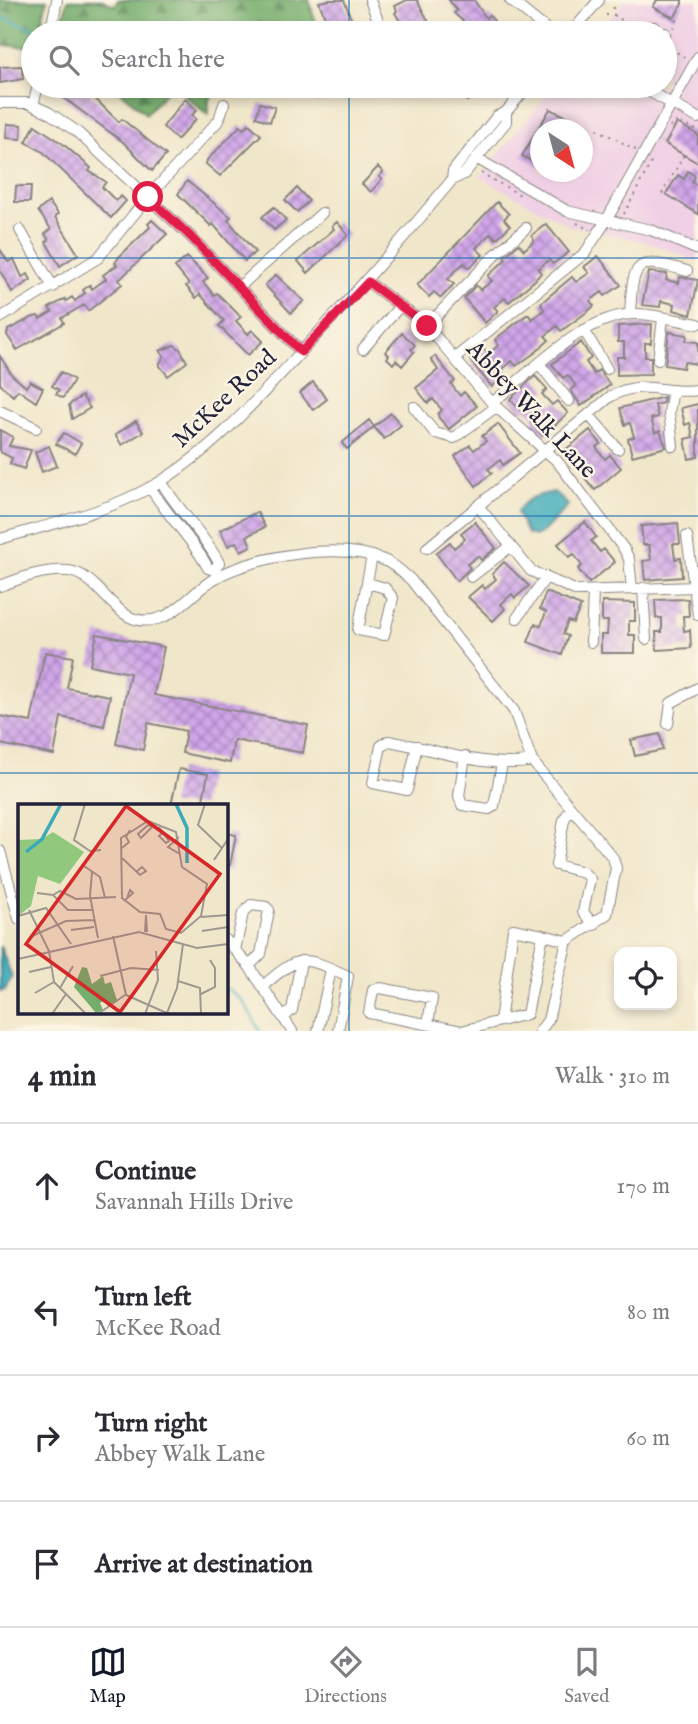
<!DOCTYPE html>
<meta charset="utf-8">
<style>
:root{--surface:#fff;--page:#f7f7f7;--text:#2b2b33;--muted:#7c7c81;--line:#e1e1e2;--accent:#111827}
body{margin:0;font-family:"IM FELL English",serif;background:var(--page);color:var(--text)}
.controls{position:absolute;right:21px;bottom:21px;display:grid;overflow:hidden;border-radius:14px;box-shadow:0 4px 10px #0003}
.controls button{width:63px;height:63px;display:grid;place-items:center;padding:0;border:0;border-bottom:2px solid var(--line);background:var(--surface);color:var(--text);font:35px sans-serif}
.compass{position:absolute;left:530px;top:119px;width:63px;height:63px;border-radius:50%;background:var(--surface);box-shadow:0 4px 10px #0003;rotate:144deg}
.stop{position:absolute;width:21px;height:21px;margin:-16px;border:5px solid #e11d48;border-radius:50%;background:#fff}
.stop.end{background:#e11d48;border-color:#fff;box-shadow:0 2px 7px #0008}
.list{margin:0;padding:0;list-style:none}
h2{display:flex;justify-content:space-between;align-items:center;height:91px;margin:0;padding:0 28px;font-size:30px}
h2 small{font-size:23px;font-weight:400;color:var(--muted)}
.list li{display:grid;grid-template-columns:46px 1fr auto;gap:21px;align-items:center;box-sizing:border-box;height:126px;padding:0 28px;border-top:2px solid var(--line)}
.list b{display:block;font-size:26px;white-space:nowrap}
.list p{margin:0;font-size:23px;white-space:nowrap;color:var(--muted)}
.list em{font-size:23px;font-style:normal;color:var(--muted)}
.icon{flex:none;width:38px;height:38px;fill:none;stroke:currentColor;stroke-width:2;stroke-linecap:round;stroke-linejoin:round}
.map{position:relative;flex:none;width:698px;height:1031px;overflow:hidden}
.search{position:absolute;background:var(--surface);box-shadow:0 4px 10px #0003;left:21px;right:21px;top:21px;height:77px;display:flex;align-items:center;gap:18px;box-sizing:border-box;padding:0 24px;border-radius:38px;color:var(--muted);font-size:26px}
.sheet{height:595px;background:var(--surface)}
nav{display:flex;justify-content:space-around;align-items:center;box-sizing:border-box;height:98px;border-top:2px solid var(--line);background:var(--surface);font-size:19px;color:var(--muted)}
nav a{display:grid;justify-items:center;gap:4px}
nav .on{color:var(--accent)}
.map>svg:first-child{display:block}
</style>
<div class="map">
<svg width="698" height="1031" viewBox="0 0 698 1031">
<defs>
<pattern id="forest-firs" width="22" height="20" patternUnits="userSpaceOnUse" patternTransform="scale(1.75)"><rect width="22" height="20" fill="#74ad6c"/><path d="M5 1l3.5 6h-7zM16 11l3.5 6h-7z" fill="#5f8c5a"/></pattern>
<pattern id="building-cross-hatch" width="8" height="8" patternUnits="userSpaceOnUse" patternTransform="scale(1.75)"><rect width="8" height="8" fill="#d0a6e9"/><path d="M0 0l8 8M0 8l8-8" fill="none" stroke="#a887be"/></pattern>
</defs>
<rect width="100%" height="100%" fill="#fcf5e5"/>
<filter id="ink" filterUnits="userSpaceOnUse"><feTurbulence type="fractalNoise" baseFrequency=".0143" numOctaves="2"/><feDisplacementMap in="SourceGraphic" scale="14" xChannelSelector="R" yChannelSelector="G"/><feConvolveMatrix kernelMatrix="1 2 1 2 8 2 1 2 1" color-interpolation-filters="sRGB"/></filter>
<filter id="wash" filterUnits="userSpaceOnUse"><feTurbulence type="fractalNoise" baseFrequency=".00686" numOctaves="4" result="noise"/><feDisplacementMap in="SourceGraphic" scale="28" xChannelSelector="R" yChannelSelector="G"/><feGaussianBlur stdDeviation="1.57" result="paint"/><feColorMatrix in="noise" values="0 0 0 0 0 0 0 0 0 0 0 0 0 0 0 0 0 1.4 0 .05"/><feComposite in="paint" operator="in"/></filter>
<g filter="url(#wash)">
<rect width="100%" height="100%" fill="#f0e6c9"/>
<!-- built -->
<path fill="#f0d0e5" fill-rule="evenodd" d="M625 0H698V261L643 241 570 226 480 177 554 86H665V33H597ZM540 130H582V172H540Z"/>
<!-- forest -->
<path fill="url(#forest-firs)" stroke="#4b6854" stroke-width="2" d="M0 0H47L39 33H33V47L0 45Z
M68 0H102L115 6 118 0H309L318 33H59Z
M115 86H171L146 114Z
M174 86H217L219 90 209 99 208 115Z
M299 86H342L343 88 318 101Z"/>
<!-- water -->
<path fill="#3aaab8" stroke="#2e667a" stroke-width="2" d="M554 492 568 505 544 531 535 536 527 534 517 512C528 496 536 496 554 492Z
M0 946 12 977 5 990 0 991Z"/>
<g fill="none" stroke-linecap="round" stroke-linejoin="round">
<!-- stream -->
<path stroke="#3aaab8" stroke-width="2.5" d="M0 17 37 30
M226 988 243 1001 260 1031"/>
</g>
<g id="blocks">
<!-- building -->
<path fill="url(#building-cross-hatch)" d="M330 0H344L356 31 331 33 319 2Z
M407 0H417L431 26 416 33H407L395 13 397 11 395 6Z
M449 0H474L486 18 489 15 504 33H476L454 13 457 11Z
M657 0H682V4L674 18 653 7Z
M22 66 23 79 0 83V67Z
M48 86H82L119 122 122 119 166 155 152 171 123 142 64 98 66 95Z
M463 86H481L467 101 457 92Z
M185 99 197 110 192 115 196 119 177 140 163 127Z
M260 103 275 107 270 122 256 117Z
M550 109 585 125 579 130H541V166L522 156Z
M677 123 698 135V163L665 144Z
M7 124 22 125 21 139 6 138Z
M249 124 261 135 220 176 206 164 207 160 240 126 244 129Z
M35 125 63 144 91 168 89 171 106 182 102 187 116 201 121 196 126 201 111 218 43 152 26 142Z
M378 167 383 172 379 177 382 179 371 192 362 184Z
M688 171 695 176 692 182 698 186V214L666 194 678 175 684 179Z
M187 181 231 217 228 220 255 252 245 261 213 224 211 226 178 194Z
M16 186H31L30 202H15Z
M297 188 309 201 297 212 285 200Z
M49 202 58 214 55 217 78 254 60 266 46 242 49 240 45 234 51 229 38 211Z
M497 202 509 214 504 219 510 226 496 239 491 233 476 248 483 255 469 268 464 263 453 273 448 279 454 284 441 298 434 292 429 297 417 285Z
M274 207 286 220 274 230 262 217Z
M152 220 167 234 119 280 122 284 88 311 84 305 62 318 64 323 17 350 7 335 8 330 31 318 38 316 40 319 52 312 49 308 65 299 66 301 72 297 75 301 85 293 83 290 90 285 92 289 106 279 103 275 117 265 115 263 119 257 150 227 148 224Z
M337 222 348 235 308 273 298 261 334 229 332 226Z
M546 224 569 252 553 264 549 260 538 269 541 273 535 280 509 302 505 298 494 307 498 311 485 323 464 298 476 285 480 290 492 281 488 276 506 259 504 257 519 244 524 250 534 241 532 235Z
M0 249 8 262 14 259 22 277 28 274 31 280 12 292 0 271Z
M598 256 621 285 605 296 602 292 590 301 594 306 587 312 561 331 557 326 545 336 549 340 536 352 516 366 512 361 501 371 505 375 492 387 470 360 484 349 488 354 499 345 495 340 498 337 528 314 532 319 544 310 541 303 572 277 576 282 589 273 584 267Z
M187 257 208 278 203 282 214 295 217 293 241 317 236 321 248 334 252 330 263 341 248 355 219 326 224 321 200 294 196 298 186 286 189 284 175 267Z
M649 272 667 274 666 280 679 283 680 277 698 280 691 315 674 310 675 304 661 301 660 307 642 305Z
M276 275 304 301 291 313 265 285Z
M652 324 651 343H645V357H651V374L617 375V357H624V342H618V326Z
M669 332 687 335 686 341 698 342V364L684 362 683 368 665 365Z
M402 333 415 345 411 349 414 352 402 366 396 360 393 364 387 358 389 355 385 352Z
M581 342 591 358 586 362 594 374 599 370 610 385 581 406 571 390 576 386 568 375 563 378 552 364Z
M174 345 180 349 187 362 168 376 159 365 164 356 160 351Z
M0 356 12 375 26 387 30 381 43 388 36 402 18 390 13 396 0 384Z
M435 356 455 381 451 384 460 396 464 392 477 406 449 429 439 418 438 414 442 410 433 399 428 403 416 388 438 370 431 359Z
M61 372 74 380 63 398 56 394 59 390 52 386Z
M535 376 547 389 542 394 552 405 557 401 568 413 543 436 531 423 536 419 526 408 522 412 510 399Z
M313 382 327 399 313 410 300 393Z
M82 396 90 408 72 419 69 405Z
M664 397 663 403 655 405 658 417 651 419 655 433 660 431 666 447 632 456 628 439 634 437 630 423 625 425 620 408Z
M698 404V457L689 459 685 439 693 437 690 423 685 425 681 408Z
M391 413 401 425 384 439 374 427Z
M369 420 374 427 347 449 342 443Z
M136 421 143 432 122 445 115 435Z
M498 424 520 453 503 465 500 460 488 469 492 473 476 486 455 456 470 445 474 450 486 441 482 436Z
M0 430 13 437 9 446 31 450 24 469 10 464 12 458 0 452Z
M590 430 601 444 596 447 605 459 610 455 621 468 595 490 583 476 588 472 579 461 574 464 564 451Z
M64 433 81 443 75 454 56 444Z
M49 446 57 466 42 472 35 452Z
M257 512 265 527 247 536 251 546 241 551 236 542 228 546 220 530Z
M475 522 496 548 481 560 478 556 467 564 470 568 457 581 436 553 450 542 454 548 465 539 461 533Z
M585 522 596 537 591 541 600 552 604 549 615 562 589 583 578 569 582 566 574 554 569 557 558 544Z
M678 523 680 544H673L675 559 681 558 682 577 645 580 643 561 651 560 649 545H643L641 526Z
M504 562 529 586 515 598 512 594 501 604 505 609 493 621 468 597 482 585 485 589 496 579 492 574Z
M546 592 581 606 573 623 568 621 563 634 568 636 562 655 528 642 535 624 541 626 546 612 540 609Z
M688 599 689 616H683L684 631 690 630 691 648 657 650 656 632H662V618H656L655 600Z
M602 602 635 603V621H629V635H635V653H601V635H607L608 621H602Z
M97 634 164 647 154 695 308 725 303 753 234 740 230 763 182 753 186 731 148 723 143 750 116 744 130 673 90 665Z
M45 652 73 657 67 688 110 696 104 726 61 717 54 755 0 744V716L31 722Z
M660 734 663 750 635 756 631 740Z
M179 769 208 774 202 805H171Z
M226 833 236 835 229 871 226 870Z"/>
</g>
</g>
<g filter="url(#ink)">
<use href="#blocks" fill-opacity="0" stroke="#898482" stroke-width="2"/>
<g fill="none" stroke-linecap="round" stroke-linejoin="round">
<!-- minor casing -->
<g stroke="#898482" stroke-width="12">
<path id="minor" d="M370 0 383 33
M510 0 551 33
M50 33 57 0
M571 33 599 0
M650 33 654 27
M665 34V33
M639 86 698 118
M0 103H28L48 112 76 131 190 236 301 352
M33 105 38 86
M476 158 567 211 651 230 698 250
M452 180 464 174 506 122V112
M20 230 53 287
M368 282 427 326 492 403 557 461 624 549 629 559 632 589
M239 287 322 213
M630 314C633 262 634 256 687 271
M0 318 98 258 148 197 219 120 224 104
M427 326 496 254 526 228
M584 330 607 369
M363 349 400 306
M455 358 585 253 606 221 698 57
M658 360 663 318
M540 365 569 401
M673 390 669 412 673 446
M492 403C530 373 587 311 639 314 658 315 679 321 698 324
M414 407 435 433 454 438 496 407
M0 411 36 428
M589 415 618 449
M150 487C167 516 193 539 208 568L214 570 219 563C203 532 178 511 161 481
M479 507 531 571 577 591 695 587
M687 536 698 615
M0 539C51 524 104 513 151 487 209 454 256 401 301 352 353 296 403 239 452 180L453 171 497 116 506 112 528 86
M427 548 611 396C644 378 665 395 698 390
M471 577 510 547
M368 583 385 588 393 598 384 635 358 630 372 556
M0 586C21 578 44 569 68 571 105 575 115 636 163 617 181 610 200 585 219 576 257 556 340 542 381 559 393 563 402 572 411 580L514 711 532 761 613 858 616 868 607 914 567 941 548 1020 540 1031
M643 588 646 639
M517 618 546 577
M591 642 593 592
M668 724 671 703 698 688
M417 746 407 790 373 783 381 746 388 741C432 748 489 770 532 761
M465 756 459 796 462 805 489 809 494 806 502 764
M571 808 564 820 556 865 583 872 590 879 583 912 594 925
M0 851 19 919
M543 935 567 941
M226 940 249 966 292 1031
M235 950 243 913 251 905 266 907 269 910 261 954 249 966
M263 986C301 953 303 956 348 976L338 1031
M284 1017 292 1010 301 961
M428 1024 432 998 380 988 373 990 369 1013 462 1031 527 1014 543 935 513 929 500 1021
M318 1031 331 969"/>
</g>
<!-- path -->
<path stroke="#898482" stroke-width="2" stroke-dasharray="2 5" stroke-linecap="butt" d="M657 0 653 7 677 20 673 28
M606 15H614L613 7
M614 15 634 28
M665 45 686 58
M670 127 677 121 698 131
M597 129 636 150
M684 155 698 163
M481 173 522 196
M662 194 684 155 662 141
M624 214 653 159
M577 223 590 230"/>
<!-- minor -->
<use href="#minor" stroke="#fff" stroke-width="10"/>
</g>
</g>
<g fill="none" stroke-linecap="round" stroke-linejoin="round" filter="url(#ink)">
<!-- route -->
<path stroke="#e11d48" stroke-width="9" d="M148 197 190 236 301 352 368 282 427 326"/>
</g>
<!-- grid -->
<path fill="none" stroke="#1f6fb2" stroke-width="2" stroke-opacity="0.55" d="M349 0V33M349 86V1031M0 258H698M0 516H698M0 773H698"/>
<g text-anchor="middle" stroke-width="5" stroke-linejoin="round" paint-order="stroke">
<!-- street labels -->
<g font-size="24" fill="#22223b" stroke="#fcf5e5">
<text transform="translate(224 398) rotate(-43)" y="8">McKee Road</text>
<text transform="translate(532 409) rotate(47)" y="8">Abbey Walk Lane</text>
</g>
</g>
<!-- overview -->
<g transform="translate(18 804)">
<rect width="210" height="210" fill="#f0e6c9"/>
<path d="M35 28 66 48 42 80 20 72 13 102 0 112V36L24 35Z" fill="#90c97d"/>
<path d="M64 163 69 164 74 180 85 172 87 180 93 178 99 196 90 203 87 196 82 199 85 206 78 209 56 183Z" fill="#74ad6c"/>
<path fill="none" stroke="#3aaab8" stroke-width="3.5" d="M158 0 169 24V59M8 48 24 35 43 0"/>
<path fill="none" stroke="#9e9890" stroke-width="2" d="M67 0 56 36 72 47 83 46M187 0 180 21 204 44M130 17 158 28 164 63 189 80 183 112 163 129 148 125 142 110 122 108 104 94 103 34ZM134 23 123 34 120 30 130 21 140 25M141 23 151 37 148 39 141 32 144 29M161 33 150 43 162 50M104 44 111 38 108 33 112 26M104 54 122 71 128 67 124 63 118 68M196 56 210 35M66 62 82 73 87 94M74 68 72 92 80 134M19 89 35 91 50 106H75M35 91 42 87 58 95 98 93M106 97 115 89 112 86 109 94M11 106 31 147 36 178 68 210M0 112 28 104 53 140M183 113 210 111M53 126 76 123M184 127 210 123M127 128 128 111 129 128M14 132 48 117 76 116M95 132 108 191 151 210M0 155 121 128 179 144 210 140M11 168 33 163M82 172 113 164 141 166M160 177 182 184 183 210M42 184 55 162M17 189 36 178M183 190 197 183V164L192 156M149 209 159 184 165 140M34 210 48 190M80 210 107 191M127 210 140 176 138 147"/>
<path fill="#d62828" fill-opacity="0.15" stroke="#d62828" stroke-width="3.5" d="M108 2 202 70 102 208 8 140Z"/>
<rect width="210" height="210" fill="none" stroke="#22223b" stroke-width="3.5"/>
</g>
</svg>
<div class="controls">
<button><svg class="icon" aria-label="locate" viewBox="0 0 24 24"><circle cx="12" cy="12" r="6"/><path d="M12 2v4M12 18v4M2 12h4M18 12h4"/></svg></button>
</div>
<svg class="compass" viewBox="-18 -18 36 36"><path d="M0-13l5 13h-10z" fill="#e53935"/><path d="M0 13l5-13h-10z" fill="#7c7c81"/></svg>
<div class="stop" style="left:148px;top:197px"></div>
<div class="stop end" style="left:427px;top:326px"></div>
<div class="search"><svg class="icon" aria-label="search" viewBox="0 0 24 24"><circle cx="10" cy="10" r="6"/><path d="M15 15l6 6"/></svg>Search here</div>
</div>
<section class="sheet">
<h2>4 min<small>Walk · 310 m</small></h2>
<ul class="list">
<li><svg class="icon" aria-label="ahead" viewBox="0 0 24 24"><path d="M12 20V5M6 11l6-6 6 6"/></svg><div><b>Continue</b><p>Savannah Hills Drive</p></div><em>170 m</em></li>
<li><svg class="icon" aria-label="left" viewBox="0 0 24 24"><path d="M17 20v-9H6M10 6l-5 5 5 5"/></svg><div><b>Turn left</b><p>McKee Road</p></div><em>80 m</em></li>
<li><svg class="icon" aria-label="right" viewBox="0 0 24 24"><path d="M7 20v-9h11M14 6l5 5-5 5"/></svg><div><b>Turn right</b><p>Abbey Walk Lane</p></div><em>60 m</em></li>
<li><svg class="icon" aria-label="arrive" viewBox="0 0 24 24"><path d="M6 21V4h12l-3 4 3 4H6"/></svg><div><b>Arrive at destination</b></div></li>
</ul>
</section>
<nav>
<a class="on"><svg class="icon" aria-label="map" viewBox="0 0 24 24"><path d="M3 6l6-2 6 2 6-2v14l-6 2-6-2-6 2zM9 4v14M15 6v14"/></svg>Map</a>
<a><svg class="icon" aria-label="directions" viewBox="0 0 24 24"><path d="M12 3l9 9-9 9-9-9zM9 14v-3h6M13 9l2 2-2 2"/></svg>Directions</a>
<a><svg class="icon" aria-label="saved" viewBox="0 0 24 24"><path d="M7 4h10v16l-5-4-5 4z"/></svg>Saved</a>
</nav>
